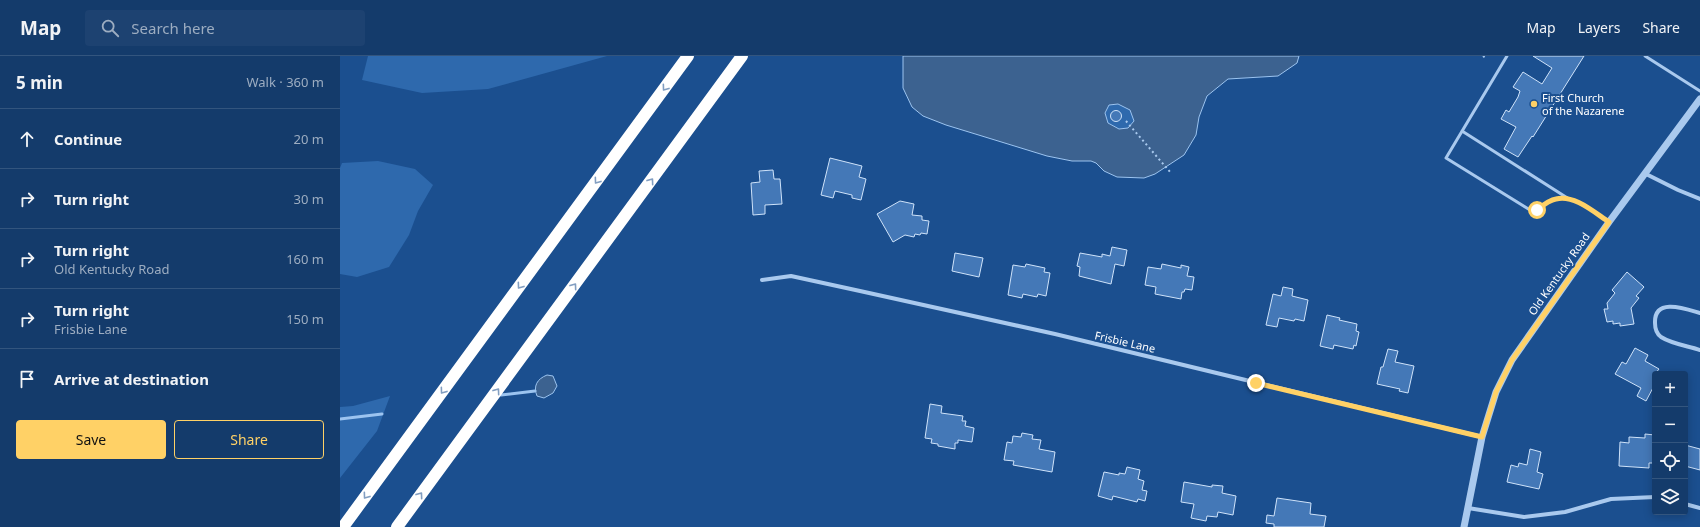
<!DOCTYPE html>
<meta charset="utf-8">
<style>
:root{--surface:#143b6b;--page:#1d4271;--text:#f1f3f6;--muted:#9dadc1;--line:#33557e;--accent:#ffd166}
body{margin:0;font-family:"Noto Sans",sans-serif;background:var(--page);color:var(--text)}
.controls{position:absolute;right:12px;bottom:12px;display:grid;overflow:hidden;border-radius:4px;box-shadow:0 2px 10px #0003}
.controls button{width:36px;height:36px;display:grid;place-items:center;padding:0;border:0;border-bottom:1px solid var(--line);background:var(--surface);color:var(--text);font:20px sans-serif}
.stop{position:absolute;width:12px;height:12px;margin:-9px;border:3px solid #ffd166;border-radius:50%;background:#fff}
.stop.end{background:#ffd166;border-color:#fff;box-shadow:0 1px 4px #0008}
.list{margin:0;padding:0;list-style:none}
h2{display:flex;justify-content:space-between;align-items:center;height:52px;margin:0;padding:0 16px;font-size:17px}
h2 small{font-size:13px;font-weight:400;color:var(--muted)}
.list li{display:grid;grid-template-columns:26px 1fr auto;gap:12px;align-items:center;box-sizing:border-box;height:60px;padding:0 16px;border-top:1px solid var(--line)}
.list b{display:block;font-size:15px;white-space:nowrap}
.list p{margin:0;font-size:13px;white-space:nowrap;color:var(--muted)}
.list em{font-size:13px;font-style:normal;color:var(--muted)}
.actions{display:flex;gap:8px;padding:12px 16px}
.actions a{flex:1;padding:9px 0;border:1px solid var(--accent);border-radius:4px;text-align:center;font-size:14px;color:var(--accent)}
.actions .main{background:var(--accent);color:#111}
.icon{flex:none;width:22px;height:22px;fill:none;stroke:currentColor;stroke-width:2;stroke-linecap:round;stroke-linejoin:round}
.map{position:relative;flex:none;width:1360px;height:471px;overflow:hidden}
header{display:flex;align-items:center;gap:24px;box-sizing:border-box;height:56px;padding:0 20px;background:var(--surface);border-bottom:1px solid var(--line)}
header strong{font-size:19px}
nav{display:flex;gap:22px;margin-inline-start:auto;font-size:14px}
.search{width:280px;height:36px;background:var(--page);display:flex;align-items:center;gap:10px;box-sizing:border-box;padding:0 14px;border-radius:4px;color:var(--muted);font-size:15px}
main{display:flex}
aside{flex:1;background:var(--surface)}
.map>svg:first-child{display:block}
</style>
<header>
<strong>Map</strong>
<div class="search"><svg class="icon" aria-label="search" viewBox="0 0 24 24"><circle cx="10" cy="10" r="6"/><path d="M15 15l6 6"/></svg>Search here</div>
<nav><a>Map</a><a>Layers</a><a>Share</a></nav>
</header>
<main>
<aside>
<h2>5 min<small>Walk · 360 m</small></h2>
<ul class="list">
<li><svg class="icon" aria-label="ahead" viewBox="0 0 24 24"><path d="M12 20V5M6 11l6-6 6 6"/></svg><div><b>Continue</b></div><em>20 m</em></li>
<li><svg class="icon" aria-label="right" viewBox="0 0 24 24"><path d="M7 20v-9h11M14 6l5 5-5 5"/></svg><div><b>Turn right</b></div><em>30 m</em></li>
<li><svg class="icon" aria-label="right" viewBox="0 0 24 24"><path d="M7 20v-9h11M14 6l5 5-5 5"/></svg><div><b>Turn right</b><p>Old Kentucky Road</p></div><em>160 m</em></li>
<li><svg class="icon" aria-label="right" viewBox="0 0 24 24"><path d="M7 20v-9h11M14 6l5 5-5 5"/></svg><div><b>Turn right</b><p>Frisbie Lane</p></div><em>150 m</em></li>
<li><svg class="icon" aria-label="arrive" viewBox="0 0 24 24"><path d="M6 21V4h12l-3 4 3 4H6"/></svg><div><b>Arrive at destination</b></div></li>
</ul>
<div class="actions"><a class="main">Save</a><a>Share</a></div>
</aside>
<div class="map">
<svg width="1360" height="471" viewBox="0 0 1360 471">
<rect width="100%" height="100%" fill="#1b4f8f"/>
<!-- green -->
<path fill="#2e69ad" d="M28 0H267L148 33 82 37 22 24Z
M778 48 790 53 794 65 788 72 779 73 768 67 765 58 769 49Z
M38 105 75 113 93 129 78 155 69 179 49 211 17 221 0 218V112L2 107Z
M50 340 37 375 0 422V351L13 350Z"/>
<!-- water -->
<path fill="#3c6290" stroke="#9cc4f0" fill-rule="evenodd" d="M563 0H959L957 7 938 20 888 23 867 40 859 61 856 79 844 99 815 118 804 122 777 121 764 115 756 107 751 105H732L707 100 606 69 583 60 572 51 563 32ZM778 48 790 54 794 65 788 72 779 73 768 67 765 57 769 49Z
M207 319 213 320 217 330 213 337 204 342 197 340C193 330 197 323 207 319Z"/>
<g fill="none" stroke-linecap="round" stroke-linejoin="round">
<!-- stream -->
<path stroke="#9cc4f0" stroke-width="3" d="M161 339 195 335
M0 363 42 358"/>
</g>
<!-- building -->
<path fill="#4478b7" stroke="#cfe3fa" d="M1193 0H1244L1193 81 1192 80 1178 101 1164 93 1176 71 1161 63 1166 54 1169 56 1178 41 1180 35 1173 31 1183 16 1202 28 1212 12Z
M770.5 60a5.5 5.5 0 1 1 11 0a5.5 5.5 0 1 1-11 0Z
M490 102 522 110 519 121 526 123 521 144 512 142V139L495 135 493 142 481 139Z
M433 114 434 123H440L442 148 425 149V158L413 159 411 127 420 126 419 115Z
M560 145 574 148 572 159 582 160V164L589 165 587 178 581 177 580 179 575 178 574 181 565 179 553 186 537 158Z
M772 191 787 194 784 210 775 208 771 228 739 220 740 211 737 210 740 197 762 201V198L770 200Z
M615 197 643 202 639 221 612 215Z
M686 208 705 212 704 216 710 217 706 240 698 238 697 241 683 238 682 242 668 239 673 209 685 211Z
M822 208 841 212V209L849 211 847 220 854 221 852 234 845 233 844 236H842L841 243 815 238 816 231 805 229 808 211 821 213Z
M1287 216 1304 231 1296 240 1299 242 1291 252 1294 268 1280 270V267L1273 268V265L1267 266 1264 253H1268L1267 247 1275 237 1272 234Z
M943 231 953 233 952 240 968 244 964 265 955 263 954 265 939 262 937 271 926 269 933 238 941 240Z
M987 259 1000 262 999 264 1017 268 1016 275 1019 276 1016 290 1014 289 1013 293 994 289 993 293 980 290Z
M1295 292 1308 299 1305 305 1319 313 1315 318V328L1306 345 1297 340 1301 332 1275 318 1282 306 1286 308Z
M1048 293 1058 295 1055 306 1074 310 1068 337 1059 335 1060 333 1037 328 1041 311H1043Z
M590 348 602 350 601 357 623 360 622 365H626L625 370 634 372 632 386 618 384V387H615V393L598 390V388L591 387 592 383 585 382Z
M682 377 693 379 692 383 701 384 699 393 715 396 712 416 673 409 674 405 664 404 667 386 672 387 673 380 681 381Z
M1305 378 1315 379V407H1309V412L1279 410 1280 386 1289 387V381L1305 382Z
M1345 389 1360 393V414L1345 410Z
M1190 393 1201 396 1197 416 1203 418 1199 433 1167 426 1171 409 1178 411 1179 407 1187 409Z
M787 411 800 414 798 423 804 425 802 434 807 435 805 445 798 443 797 446 773 440 772 444 758 440 764 416 779 419V417L785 418Z
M844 426 872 431V429L883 430 882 437 896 440 893 459 878 456 877 461 867 460 866 465 851 462 854 448 841 446Z
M937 442 971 447 970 458 986 460 984 471H934V468L926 467 927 459 934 460Z"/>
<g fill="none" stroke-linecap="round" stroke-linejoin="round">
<!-- path -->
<path stroke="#a9c9ee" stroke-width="2" stroke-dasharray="2 3" stroke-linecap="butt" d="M1143 0 1147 3
M786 65 831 117"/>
<!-- service -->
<path stroke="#a9c9ee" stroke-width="3" d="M1167 0 1106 102 1190 154C1200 153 1206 145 1216 143 1234 138 1255 157 1269 166
M1305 0 1360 35
M1122 75 1229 143"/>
<!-- minor -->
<path stroke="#a9c9ee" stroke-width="4" d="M1306 118 1338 134 1360 143
M422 224 451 220 520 235 715 278 1142 381
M1360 257C1346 253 1314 241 1315 267 1315 272 1317 278 1321 281 1332 288 1348 290 1360 294
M1345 448 1360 452
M1128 452 1184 461 1225 456 1271 443 1315 441"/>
<!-- tertiary -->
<path stroke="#a9c9ee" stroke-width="7" d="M1124 471 1142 381 1156 336 1172 304 1269 166 1360 43"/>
<!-- motorway -->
<path stroke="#fff" stroke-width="12" d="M3 471 348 0
M57 471 402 0"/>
</g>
<!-- one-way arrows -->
<defs><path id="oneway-chevron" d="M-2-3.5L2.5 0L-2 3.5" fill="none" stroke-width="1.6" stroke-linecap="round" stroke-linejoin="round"/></defs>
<g stroke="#829ec1">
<use href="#oneway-chevron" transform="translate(325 32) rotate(126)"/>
<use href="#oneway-chevron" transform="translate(257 125) rotate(126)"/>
<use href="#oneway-chevron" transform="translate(311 125) rotate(-54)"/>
<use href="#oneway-chevron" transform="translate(180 230) rotate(126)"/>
<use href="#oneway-chevron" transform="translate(234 230) rotate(-54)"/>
<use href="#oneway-chevron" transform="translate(103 335) rotate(126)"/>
<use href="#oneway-chevron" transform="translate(157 335) rotate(-54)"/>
<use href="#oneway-chevron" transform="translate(80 439) rotate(-54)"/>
<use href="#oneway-chevron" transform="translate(26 440) rotate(126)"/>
</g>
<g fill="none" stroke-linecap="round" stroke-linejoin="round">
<!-- route -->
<path stroke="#ffd166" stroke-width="5" d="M916 327 1142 381 1156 336 1172 304 1269 166C1255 157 1234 138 1216 143 1209 144 1202 150 1197 154"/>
</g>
<!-- markers -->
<circle fill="#ffd166" stroke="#1b4f8f" stroke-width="1.5" cx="1194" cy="48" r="4"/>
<g text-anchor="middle" stroke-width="4" stroke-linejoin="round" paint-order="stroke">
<!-- poi labels -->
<g font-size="11" fill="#fff" stroke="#1b4f8f" text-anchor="start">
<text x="1202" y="46">First Church<tspan x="1202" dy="13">of the Nazarene</tspan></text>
</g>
<!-- street labels -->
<g font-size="11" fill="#fff" stroke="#1b4f8f">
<text transform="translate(1219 218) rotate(-55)" y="4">Old Kentucky Road</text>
<text transform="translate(785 286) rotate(13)" y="4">Frisbie Lane</text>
</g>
</g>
</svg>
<div class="controls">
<button>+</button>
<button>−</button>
<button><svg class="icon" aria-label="locate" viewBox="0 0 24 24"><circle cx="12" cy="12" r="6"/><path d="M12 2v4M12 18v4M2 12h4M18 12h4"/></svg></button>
<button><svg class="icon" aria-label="layers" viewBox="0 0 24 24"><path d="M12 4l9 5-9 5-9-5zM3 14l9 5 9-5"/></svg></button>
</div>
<div class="stop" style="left:1197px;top:154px"></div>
<div class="stop end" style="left:916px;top:327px"></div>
</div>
</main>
